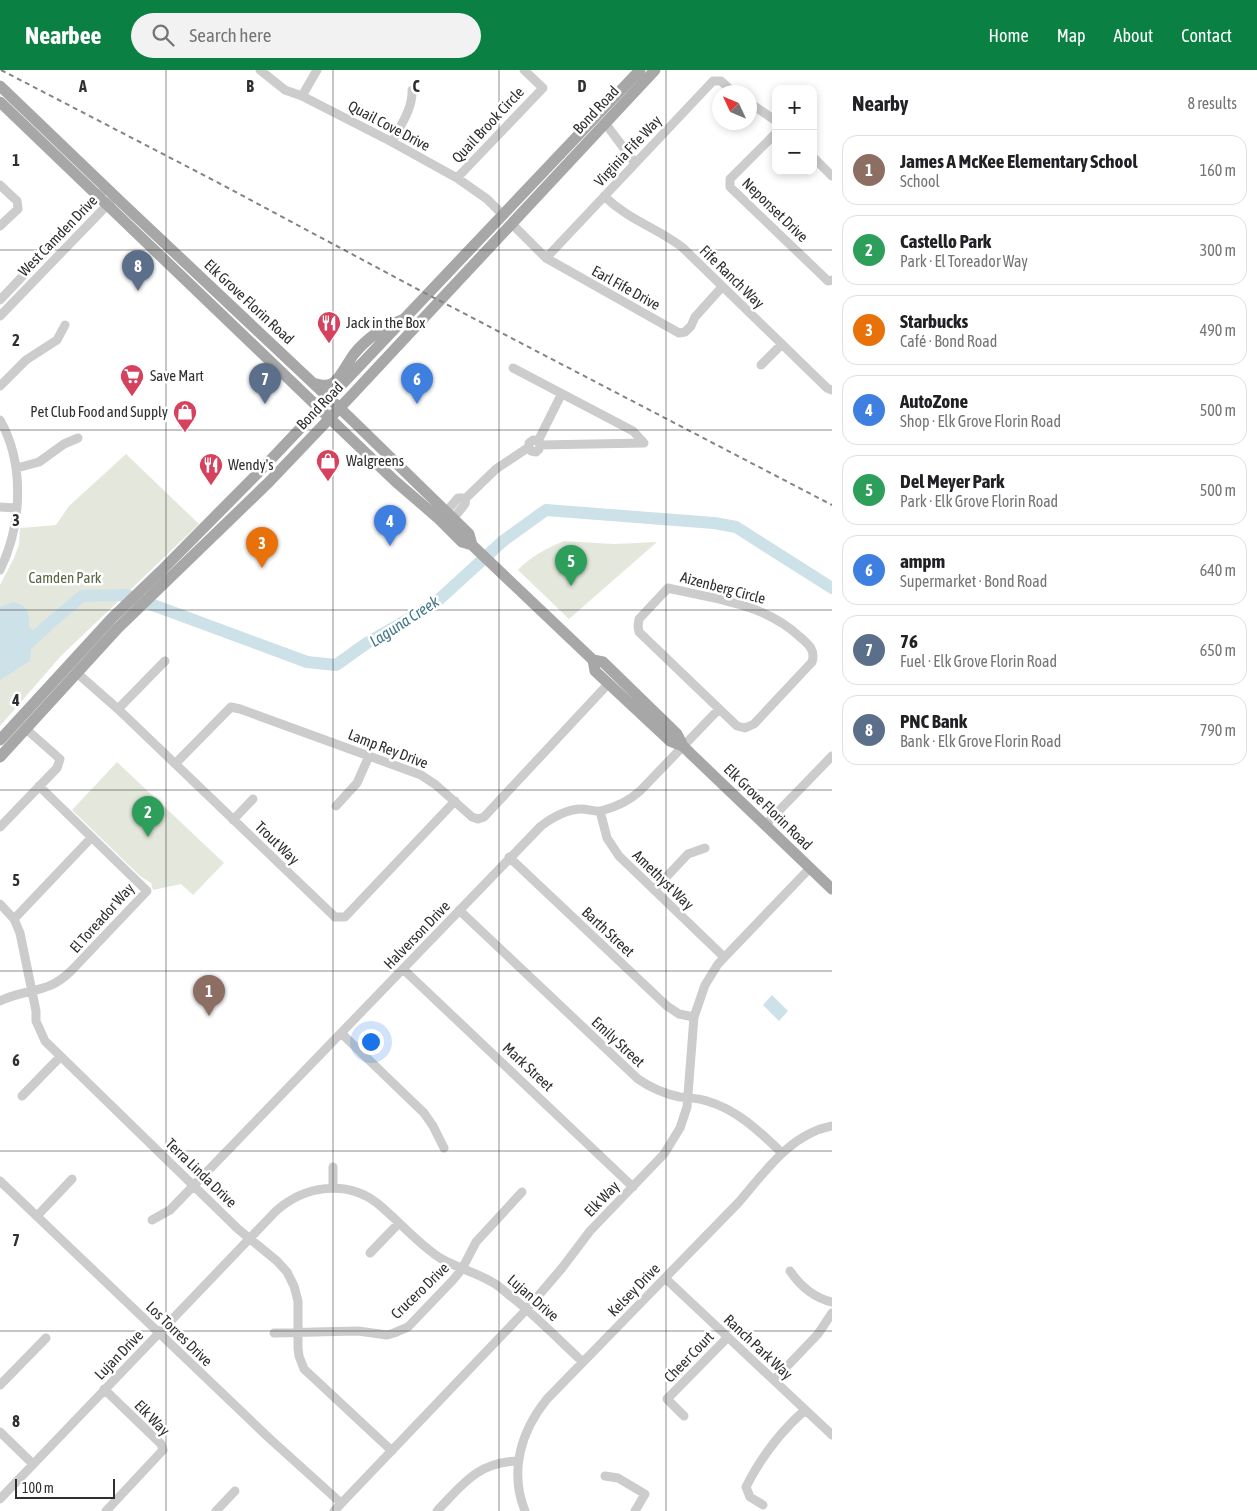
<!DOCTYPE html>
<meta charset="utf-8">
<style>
:root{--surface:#fff;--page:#f2f2f2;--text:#202124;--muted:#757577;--line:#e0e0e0;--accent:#0b8043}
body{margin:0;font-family:"Asap Condensed",sans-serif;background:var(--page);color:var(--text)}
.controls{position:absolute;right:15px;top:15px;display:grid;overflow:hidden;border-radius:10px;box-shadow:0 2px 8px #0003}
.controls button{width:45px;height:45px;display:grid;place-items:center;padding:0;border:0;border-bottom:1px solid var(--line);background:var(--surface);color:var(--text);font:25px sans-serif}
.compass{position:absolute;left:712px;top:15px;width:45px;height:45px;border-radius:50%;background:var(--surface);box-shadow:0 2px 8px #0003;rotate:314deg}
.scale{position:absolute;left:15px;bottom:12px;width:100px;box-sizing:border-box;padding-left:5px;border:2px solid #2f2f2f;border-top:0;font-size:14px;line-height:18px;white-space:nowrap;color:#2f2f2f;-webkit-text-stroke:4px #fff;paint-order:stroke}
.you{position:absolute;left:370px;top:971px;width:18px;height:18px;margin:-12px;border:4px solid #fff;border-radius:50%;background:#1a73e8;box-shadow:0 0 0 8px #1a73e833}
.badge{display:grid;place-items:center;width:32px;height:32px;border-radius:50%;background:var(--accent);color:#fff;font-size:16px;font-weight:700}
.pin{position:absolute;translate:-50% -41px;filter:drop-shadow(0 1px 2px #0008)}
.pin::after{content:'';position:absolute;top:26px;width:18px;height:15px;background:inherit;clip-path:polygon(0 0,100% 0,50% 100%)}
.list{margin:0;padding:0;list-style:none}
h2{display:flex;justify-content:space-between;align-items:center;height:65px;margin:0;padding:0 20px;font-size:21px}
h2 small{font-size:16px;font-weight:400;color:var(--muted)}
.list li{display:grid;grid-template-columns:32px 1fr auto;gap:15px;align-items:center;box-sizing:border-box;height:70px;margin:0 10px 10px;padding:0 10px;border:1px solid var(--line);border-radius:15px}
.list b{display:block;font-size:19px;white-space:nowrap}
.list p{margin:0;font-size:16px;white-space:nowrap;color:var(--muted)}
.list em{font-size:16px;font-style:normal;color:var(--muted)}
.icon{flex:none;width:28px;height:28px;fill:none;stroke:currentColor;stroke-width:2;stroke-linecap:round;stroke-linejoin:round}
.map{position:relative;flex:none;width:832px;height:1441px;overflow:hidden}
header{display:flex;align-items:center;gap:30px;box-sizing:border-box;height:70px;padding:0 25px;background:var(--accent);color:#fff}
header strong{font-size:24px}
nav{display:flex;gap:28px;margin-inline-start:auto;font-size:18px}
.search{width:350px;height:45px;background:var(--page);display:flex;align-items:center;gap:12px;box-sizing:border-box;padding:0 18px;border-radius:28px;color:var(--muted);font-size:19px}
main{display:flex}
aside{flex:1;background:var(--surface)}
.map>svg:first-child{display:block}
</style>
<header>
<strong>Nearbee</strong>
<div class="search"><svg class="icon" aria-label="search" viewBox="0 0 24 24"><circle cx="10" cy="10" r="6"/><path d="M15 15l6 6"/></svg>Search here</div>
<nav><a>Home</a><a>Map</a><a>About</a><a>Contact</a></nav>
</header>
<main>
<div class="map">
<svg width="832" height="1441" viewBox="0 0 832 1441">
<rect width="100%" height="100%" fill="#fff"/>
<!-- green -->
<path fill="#e4e8dc" d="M126 384 199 454 61 586 0 656V515L14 488 19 474 20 458 56 455 69 436Z
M564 471 614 474 657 472 569 549 518 500C530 487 547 478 564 471Z
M117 692 224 793 193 825 181 814 153 820 151 813 140 806 72 740Z"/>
<!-- water -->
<path fill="#cde1e9" d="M13 532C28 535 30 543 29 557L33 560 46 551 55 549 52 560 31 579 30 591 0 610V537Z
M772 925 788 941 779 951 763 935Z"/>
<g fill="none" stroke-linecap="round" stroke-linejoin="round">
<!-- river -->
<path stroke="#cde1e9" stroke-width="12" d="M42 560 82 526 126 525 307 592 336 595 367 573 433 535 503 471 546 440 714 453 736 457 832 518"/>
<!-- minor -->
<path stroke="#ccc" stroke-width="9" d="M260 0 285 20 302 26 392 72 457 108 487 129 502 144
M302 26 317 0
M750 33 776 51
M605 53 635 93
M776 63 730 109V117L828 211 832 210
M392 72C400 56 413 39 412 20
M813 87 832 106
M457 108 543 18 524 0
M0 115 17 131 18 139 0 156
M604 126C629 150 655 157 682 177L827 318 832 320
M512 154 546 188 679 263 685 262 691 256 695 247 722 217
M546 188 713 11H721L733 22
M0 230 103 121
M0 246 115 127
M761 295 782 274
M513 298 633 361 644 373
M0 316 26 290 57 270 65 255
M0 350C25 394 22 455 0 500
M538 371 561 325
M540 375 539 379 536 382 531 381 529 377V373L533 370 538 371 540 375 644 373
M17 398 39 392 64 374 78 368
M0 437 16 438
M446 442 458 428H466L496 399 529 377
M453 449 465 434 466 428
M668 518C714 529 764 533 800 567 808 574 816 580 812 592L754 654 745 658 737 656 639 562 638 556 639 549Z
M77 603 118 639 335 847H345L455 731
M118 639 165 591
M175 694 231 637 240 639 421 705 436 715 472 747 478 749 484 747 609 613
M336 736 357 713 369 686
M600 741 607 768 619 786 724 887
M233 750 253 729
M765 755 832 686
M0 757 57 698 60 689 26 659
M509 787 667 936 679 944 694 947
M654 820 688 784 705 778
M0 834 14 849 20 863 36 941V951L45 971 238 1159 277 1191 287 1202 294 1216 298 1231V1278L299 1286 304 1299 392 1381
M459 840 638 1009C651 1018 665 1024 680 1027 689 1028 698 1028 707 1031 738 1040 760 1062 782 1083
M14 849 91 768
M403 899 633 1117
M0 931C28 917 46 926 72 900L147 821 39 716
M341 963 424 1043 433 1056 444 1078
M22 1026 60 987
M0 1111 269 1368 341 1433
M333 1118V1097
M37 1146 72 1109
M152 1150 170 1140 541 756C553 747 567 739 582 739 588 739 595 742 601 741 616 737 629 731 640 721L719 639
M370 1183 399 1153
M790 1201C801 1217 814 1228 832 1232
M665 1208 832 1365
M274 1263 358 1261 387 1265 394 1263 408 1257 453 1210 462 1199 476 1172 522 1122
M774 1310 818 1264 832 1243
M0 1315 46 1268
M104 1319 161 1374 163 1380 106 1441
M684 1346 667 1329 727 1268
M0 1362 33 1394
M605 1406 618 1408 645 1424 635 1441
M0 1429 276 1141C304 1116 346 1109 377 1133 399 1151 417 1173 440 1188 457 1198 475 1202 492 1212 500 1216 506 1223 513 1228 538 1248 560 1271 583 1292
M763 1435 750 1427 746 1417C761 1387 780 1362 805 1340
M216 1441 235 1421
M334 1441 527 1239 562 1198 590 1161 664 1084 680 1058 687 1037 694 947 705 915 718 894 810 798
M437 1441C463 1414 478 1392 518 1391
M525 1441C509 1401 521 1361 547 1329L739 1132C765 1102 790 1064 832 1056"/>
<!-- major -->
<path stroke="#a7a7a7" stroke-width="11" d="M0 16 122 133 349 347 469 464 472 475
M0 32 395 411 439 449 462 472 472 475 593 590 603 592 677 664 683 676 691 684 832 819
M313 313C320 315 326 317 333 313 340 309 348 292 354 284 366 269 384 257 402 250
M593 590 595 601 670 671 683 676
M0 670 112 548 161 501 258 403 640 0
M0 687 118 558 269 412 350 327 655 0"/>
<!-- rail -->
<path stroke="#848484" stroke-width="2" stroke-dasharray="5 4" stroke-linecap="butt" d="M1 0 215 111 421 221 832 435"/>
</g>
<!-- grid -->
<path fill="none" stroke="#2f2f2f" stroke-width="1" stroke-opacity="0.55" d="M166 0V1441M333 0V1441M499 0V1441M666 0V1441M0 180H832M0 360H832M0 540H832M0 720H832M0 901H832M0 1081H832M0 1261H832"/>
<!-- icons -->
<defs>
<g id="restaurant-pin" transform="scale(1.25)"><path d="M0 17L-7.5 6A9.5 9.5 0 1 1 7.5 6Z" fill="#d6425e" stroke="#fff"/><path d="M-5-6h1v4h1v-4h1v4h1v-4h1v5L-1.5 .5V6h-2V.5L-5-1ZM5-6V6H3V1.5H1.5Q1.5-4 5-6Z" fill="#fff"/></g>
<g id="supermarket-pin" transform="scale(1.25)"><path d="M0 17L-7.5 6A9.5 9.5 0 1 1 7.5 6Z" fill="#d6425e" stroke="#fff"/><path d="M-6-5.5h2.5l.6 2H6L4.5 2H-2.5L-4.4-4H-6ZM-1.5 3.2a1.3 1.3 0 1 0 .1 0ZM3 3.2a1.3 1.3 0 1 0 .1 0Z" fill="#fff"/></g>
<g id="shop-pin" transform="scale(1.25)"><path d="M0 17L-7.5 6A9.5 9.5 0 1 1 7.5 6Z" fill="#d6425e" stroke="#fff"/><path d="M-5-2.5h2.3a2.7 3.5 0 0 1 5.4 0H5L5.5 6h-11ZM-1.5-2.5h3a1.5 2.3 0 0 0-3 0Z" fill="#fff"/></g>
</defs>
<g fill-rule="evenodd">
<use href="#restaurant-pin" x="329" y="253"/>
<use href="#supermarket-pin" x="132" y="306"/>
<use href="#shop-pin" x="185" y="342"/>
<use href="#shop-pin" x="328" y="391"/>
<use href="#restaurant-pin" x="211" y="395"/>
</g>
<g text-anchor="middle" stroke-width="5" stroke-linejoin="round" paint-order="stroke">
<!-- street labels -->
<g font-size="15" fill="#2f2f2f" stroke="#fff">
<text transform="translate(596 40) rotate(-47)" y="5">Bond Road</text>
<text transform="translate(488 55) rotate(-47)" y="5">Quail Brook Circle</text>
<text transform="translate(389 56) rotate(28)" y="5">Quail Cove Drive</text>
<text transform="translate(628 81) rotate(-47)" y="5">Virginia Fife Way</text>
<text transform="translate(775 140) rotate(44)" y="5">Neponset Drive</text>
<text transform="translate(58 166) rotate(-46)" y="5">West Camden Drive</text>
<text transform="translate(732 207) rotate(44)" y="5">Fife Ranch Way</text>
<text transform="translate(626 218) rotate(29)" y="5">Earl Fife Drive</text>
<text transform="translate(249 232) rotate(43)" y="5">Elk Grove Florin Road</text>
<text transform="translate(320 336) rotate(-46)" y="5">Bond Road</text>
<text transform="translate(723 518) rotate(15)" y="5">Aizenberg Circle</text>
<text transform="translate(388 679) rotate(21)" y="5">Lamp Rey Drive</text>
<text transform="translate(768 737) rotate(44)" y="5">Elk Grove Florin Road</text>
<text transform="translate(277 773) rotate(44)" y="5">Trout Way</text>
<text transform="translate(663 810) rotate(44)" y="5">Amethyst Way</text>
<text transform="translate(102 848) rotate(-48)" y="5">El Toreador Way</text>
<text transform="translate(608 862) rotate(43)" y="5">Barth Street</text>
<text transform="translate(417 865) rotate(-46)" y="5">Halverson Drive</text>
<text transform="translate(618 972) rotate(43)" y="5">Emily Street</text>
<text transform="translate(528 997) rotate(43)" y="5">Mark Street</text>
<text transform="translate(201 1103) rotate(44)" y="5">Terra Linda Drive</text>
<text transform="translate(602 1129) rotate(-46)" y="5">Elk Way</text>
<text transform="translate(634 1220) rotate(-46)" y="5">Kelsey Drive</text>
<text transform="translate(420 1221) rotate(-44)" y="5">Crucero Drive</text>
<text transform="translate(533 1228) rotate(41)" y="5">Lujan Drive</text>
<text transform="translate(179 1264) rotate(44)" y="5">Los Torres Drive</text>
<text transform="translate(758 1277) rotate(43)" y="5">Ranch Park Way</text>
<text transform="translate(119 1285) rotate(-46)" y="5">Lujan Drive</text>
<text transform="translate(689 1287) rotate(-46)" y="5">Cheer Court</text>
<text transform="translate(152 1348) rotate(46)" y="5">Elk Way</text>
</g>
<!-- poi labels -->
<g font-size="15" fill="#2f2f2f" stroke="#fff" text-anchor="start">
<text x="346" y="258">Jack in the Box</text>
<text x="150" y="311">Save Mart</text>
<text x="168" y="347" text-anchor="end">Pet Club Food and Supply</text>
<text x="346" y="396">Walgreens</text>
<text x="228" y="400">Wendy's</text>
</g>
<!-- park labels -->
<g font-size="15" fill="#576741" stroke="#fff">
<text x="65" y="513">Camden Park</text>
</g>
<!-- water labels -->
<g font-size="16" font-style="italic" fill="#44778b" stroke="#fff">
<text transform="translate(404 551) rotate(-33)" y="6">Laguna Creek</text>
</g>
</g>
<g font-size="16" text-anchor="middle" font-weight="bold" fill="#2f2f2f" stroke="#fff" stroke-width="5" stroke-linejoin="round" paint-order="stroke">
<text x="83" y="22">A</text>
<text x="250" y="22">B</text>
<text x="416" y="22">C</text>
<text x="582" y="22">D</text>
<text x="16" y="96">1</text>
<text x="16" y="276">2</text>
<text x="16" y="456">3</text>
<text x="16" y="636">4</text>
<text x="16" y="816">5</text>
<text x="16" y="996">6</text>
<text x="16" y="1176">7</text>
<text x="16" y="1357">8</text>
</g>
</svg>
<div class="controls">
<button>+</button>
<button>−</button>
</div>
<svg class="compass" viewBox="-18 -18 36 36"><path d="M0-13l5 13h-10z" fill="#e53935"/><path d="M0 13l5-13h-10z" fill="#757577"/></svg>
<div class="scale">100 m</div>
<div class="you"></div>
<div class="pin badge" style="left:209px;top:946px;background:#8d6e63">1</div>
<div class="pin badge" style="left:148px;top:767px;background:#2e9e5b">2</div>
<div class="pin badge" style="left:262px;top:498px;background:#e8710a">3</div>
<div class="pin badge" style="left:390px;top:476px;background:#3f7fe0">4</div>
<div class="pin badge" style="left:571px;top:516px;background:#2e9e5b">5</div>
<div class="pin badge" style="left:417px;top:334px;background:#3f7fe0">6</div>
<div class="pin badge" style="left:265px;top:334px;background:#5c6f8a">7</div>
<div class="pin badge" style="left:138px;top:221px;background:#5c6f8a">8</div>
</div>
<aside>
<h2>Nearby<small>8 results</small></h2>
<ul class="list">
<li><span class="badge" style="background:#8d6e63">1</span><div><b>James A McKee Elementary School</b><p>School</p></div><em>160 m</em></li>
<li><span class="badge" style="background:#2e9e5b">2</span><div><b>Castello Park</b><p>Park · El Toreador Way</p></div><em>300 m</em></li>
<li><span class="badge" style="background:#e8710a">3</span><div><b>Starbucks</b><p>Café · Bond Road</p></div><em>490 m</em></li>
<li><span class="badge" style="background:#3f7fe0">4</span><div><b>AutoZone</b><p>Shop · Elk Grove Florin Road</p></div><em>500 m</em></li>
<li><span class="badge" style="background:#2e9e5b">5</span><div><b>Del Meyer Park</b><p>Park · Elk Grove Florin Road</p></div><em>500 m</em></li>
<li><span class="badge" style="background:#3f7fe0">6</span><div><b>ampm</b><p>Supermarket · Bond Road</p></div><em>640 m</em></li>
<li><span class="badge" style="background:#5c6f8a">7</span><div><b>76</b><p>Fuel · Elk Grove Florin Road</p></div><em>650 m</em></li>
<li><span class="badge" style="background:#5c6f8a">8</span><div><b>PNC Bank</b><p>Bank · Elk Grove Florin Road</p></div><em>790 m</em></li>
</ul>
</aside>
</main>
